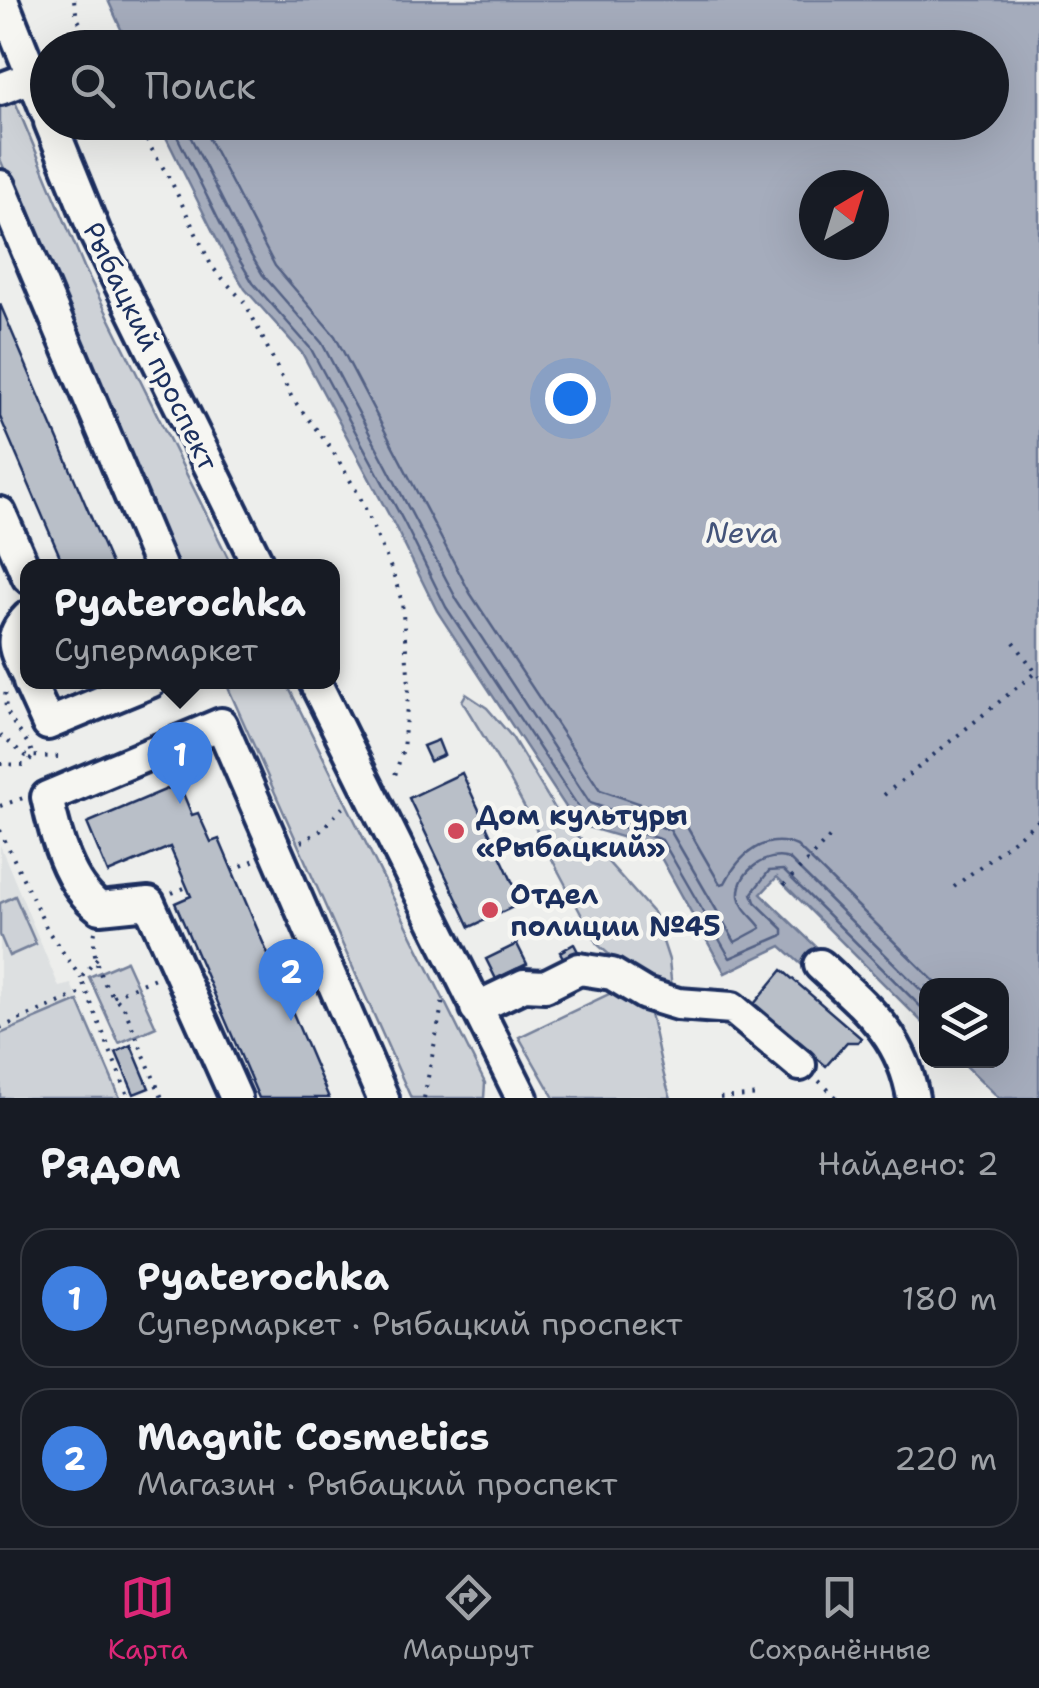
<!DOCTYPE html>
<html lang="ru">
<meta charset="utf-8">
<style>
:root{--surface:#171b24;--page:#242831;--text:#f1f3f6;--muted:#9ea1a6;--line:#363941;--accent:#db2777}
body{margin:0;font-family:"Shantell Sans",sans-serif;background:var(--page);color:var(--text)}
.controls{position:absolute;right:30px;bottom:30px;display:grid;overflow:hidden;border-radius:20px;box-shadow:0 10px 40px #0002}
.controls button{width:90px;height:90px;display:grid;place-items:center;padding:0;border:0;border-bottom:2px solid var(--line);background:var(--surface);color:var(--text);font:50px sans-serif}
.compass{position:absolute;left:799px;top:170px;width:90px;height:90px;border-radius:50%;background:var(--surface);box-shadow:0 10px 40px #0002;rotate:38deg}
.you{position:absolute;left:570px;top:398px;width:35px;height:35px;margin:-25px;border:8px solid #fff;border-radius:50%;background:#1a73e8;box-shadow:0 0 0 15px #1a73e833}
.badge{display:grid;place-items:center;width:65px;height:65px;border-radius:50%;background:var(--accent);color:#fff;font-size:32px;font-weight:700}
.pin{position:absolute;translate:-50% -82px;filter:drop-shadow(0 2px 5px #0008)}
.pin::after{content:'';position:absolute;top:52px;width:35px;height:30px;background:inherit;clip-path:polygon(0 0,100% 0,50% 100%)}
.popup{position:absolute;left:20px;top:559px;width:320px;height:130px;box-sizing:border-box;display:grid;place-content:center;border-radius:20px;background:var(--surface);filter:drop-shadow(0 2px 8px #0005);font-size:32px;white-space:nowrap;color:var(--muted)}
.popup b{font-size:38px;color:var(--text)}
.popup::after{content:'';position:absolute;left:50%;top:100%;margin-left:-20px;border:20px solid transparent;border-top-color:var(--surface)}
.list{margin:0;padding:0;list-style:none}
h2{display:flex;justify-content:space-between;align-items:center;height:130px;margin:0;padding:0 40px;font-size:42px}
h2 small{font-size:32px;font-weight:400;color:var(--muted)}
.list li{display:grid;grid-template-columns:65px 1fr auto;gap:30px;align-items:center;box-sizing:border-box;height:140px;margin:0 20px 20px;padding:0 20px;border:2px solid var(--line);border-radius:30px}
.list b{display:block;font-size:38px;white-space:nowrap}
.list p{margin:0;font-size:32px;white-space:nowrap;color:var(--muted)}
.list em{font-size:32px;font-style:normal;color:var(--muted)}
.icon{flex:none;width:55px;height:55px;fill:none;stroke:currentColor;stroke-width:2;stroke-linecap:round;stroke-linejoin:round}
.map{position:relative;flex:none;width:1039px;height:1098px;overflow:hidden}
.search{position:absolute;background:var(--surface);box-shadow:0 10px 40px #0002;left:30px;right:30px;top:30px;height:110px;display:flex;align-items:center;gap:25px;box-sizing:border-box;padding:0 35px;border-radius:55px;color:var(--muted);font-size:38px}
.sheet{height:450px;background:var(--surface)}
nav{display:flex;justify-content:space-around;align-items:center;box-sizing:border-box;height:140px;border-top:2px solid var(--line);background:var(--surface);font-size:28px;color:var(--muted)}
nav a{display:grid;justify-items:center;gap:5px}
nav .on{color:var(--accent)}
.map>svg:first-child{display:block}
</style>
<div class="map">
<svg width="1039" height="1098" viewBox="0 0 1039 1098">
<rect width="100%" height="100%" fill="#edeeec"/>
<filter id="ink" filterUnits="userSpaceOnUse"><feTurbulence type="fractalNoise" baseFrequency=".01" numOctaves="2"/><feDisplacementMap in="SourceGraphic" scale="20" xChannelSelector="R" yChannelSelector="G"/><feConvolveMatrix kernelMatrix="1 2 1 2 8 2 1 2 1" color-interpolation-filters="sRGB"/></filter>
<g filter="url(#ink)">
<!-- built -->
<path fill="#dde0e1" d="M0 845 59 987 71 984 120 1098H0Z"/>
<!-- green -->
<path fill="#ced2d7" stroke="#74809a" stroke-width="2.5" d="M14 99 84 267 232 566H174L0 159V104Z
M229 682H286L485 1083 484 1098H411L226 683Z
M466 694 487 708 512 737 566 827 607 861 654 914 669 960 672 990 635 977 597 944 509 778 462 701Z
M15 896 36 944 9 956 0 935V903Z
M126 961 156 1027 119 1043 89 977Z
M613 992 647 1004C657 1035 659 1067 671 1098H554L519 1037Z
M78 1001 120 1098H0V1034Z"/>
<!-- water -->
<path fill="#a5acbc" stroke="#6e7a96" stroke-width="2.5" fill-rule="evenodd" d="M108 0H1039V1098H999L961 1061 1002 1060V986H926V1026L777 877 761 894 827 957 812 974 781 946 725 973 655 847 577 824 437 611 396 528 302 353 245 289 225 256 159 123 992 122V48L129 47ZM814 185H874V245H814Z"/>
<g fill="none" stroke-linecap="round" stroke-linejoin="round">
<!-- shore -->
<path stroke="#526184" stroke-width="2.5" d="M170 122 234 251 253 283 311 349 405 524 446 607 583 814 662 840 730 958 783 935V929L755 902 752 893 769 871 783 870 926 1012
M183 122 245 245 263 275 322 343 457 600 590 803 670 830 735 942 761 928C755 918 741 910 739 896 737 871 768 851 789 859L926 995
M200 122 275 266 335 336 470 593 600 790 676 816 687 827 720 884 725 883C739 855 765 832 797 846L939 986"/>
</g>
<!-- building -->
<path fill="#b9bfc8" stroke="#1b2f5e" stroke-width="2.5" d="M0 304 96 529 112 566H64L0 417Z
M438 740 444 755 430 761 423 746Z
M462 773 522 903 470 927 409 798Z
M179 784 192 815 198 813 211 842 219 839 329 1098H259L175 903 191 896 170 847 108 873 87 823Z
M517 944 527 964 496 979 486 959Z
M574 944 583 961 569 969 560 952Z
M782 970 861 1038 858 1042H847L826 1066 754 1004Z
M131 1045 149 1088 134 1094 116 1052Z"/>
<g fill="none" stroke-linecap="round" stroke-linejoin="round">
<!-- minor casing -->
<g stroke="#1b2f5e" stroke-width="38">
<path id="minor" d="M2 0 48 115
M0 89 32 77
M50 122 95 233 259 566
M0 186 160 566
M0 513 28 577
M28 617C5 640 16 651 28 677
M29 682 48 724 150 682
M315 682 522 1098
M820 965C865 1007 902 1034 913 1098
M476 1008 524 985 545 986 579 969 612 974 645 994 678 1004 732 1008 800 1065
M236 1098 149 903 100 908C68 885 55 835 47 797L221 724 383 1098"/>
</g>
<!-- path -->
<path stroke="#1b2f5e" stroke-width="4" stroke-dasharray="2.5 8" stroke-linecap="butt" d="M74 0 77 18 96 48
M135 122 170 179 212 267 246 304 292 398 331 448 360 497 393 573 402 602 409 685 403 749 393 782
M1014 642 1039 677
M0 735 26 756 60 757
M0 764 24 765 33 757C28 732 0 722 6 690
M884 795 1036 672
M0 806 23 798
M0 830 48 931 81 978
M301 842 320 831 347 803
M232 870 255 860
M784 885 830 837
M954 887 1039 820
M172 893 187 887
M95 932C90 956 104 992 123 1005L162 1098
M97 958 81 978 129 1098
M113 996 155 978
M0 1028 86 991
M819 1081 837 1098
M424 1098 443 1000
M720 1098 761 1095"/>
<!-- minor -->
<use href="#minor" stroke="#f6f6f2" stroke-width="30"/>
</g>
</g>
<!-- markers -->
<g fill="#d1495b" stroke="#f6f6f2" stroke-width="4">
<circle cx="456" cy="831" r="10"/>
<circle cx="490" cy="910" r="10"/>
</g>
<g text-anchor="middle" stroke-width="9" stroke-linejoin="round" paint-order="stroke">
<!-- street labels -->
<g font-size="28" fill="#1b2f5e" stroke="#f6f6f2">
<text transform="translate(151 346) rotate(64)" y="10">Рыбацкий проспект</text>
</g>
<!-- poi labels -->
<g font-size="28" font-weight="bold" fill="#1b2f5e" stroke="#f6f6f2" text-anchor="start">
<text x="476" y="825">Дом культуры<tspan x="476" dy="32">«Рыбацкий»</tspan></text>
<text x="510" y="904">Отдел<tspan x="510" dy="32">полиции №45</tspan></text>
</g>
<!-- water labels -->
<g font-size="30" font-style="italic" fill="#44547a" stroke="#f6f6f2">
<text x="742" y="543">Neva</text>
</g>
</g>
</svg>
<div class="controls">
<button><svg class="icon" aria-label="layers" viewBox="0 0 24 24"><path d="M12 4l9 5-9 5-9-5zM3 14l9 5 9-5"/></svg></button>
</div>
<svg class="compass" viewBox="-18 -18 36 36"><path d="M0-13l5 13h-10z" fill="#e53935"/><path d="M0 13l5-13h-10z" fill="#9ea1a6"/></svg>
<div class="you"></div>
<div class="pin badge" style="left:180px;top:804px;background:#3f7fe0">1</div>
<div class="popup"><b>Pyaterochka</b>Супермаркет</div>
<div class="pin badge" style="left:291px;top:1021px;background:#3f7fe0">2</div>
<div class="search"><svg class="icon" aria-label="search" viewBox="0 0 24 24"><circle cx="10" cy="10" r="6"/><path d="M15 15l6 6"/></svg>Поиск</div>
</div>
<section class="sheet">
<h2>Рядом<small>Найдено: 2</small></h2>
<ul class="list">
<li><span class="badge" style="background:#3f7fe0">1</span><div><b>Pyaterochka</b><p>Супермаркет · Рыбацкий проспект</p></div><em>180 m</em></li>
<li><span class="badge" style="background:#3f7fe0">2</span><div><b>Magnit Cosmetics</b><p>Магазин · Рыбацкий проспект</p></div><em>220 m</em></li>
</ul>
</section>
<nav>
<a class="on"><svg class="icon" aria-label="map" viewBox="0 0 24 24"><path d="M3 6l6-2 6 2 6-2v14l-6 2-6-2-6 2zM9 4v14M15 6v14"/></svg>Карта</a>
<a><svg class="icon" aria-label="directions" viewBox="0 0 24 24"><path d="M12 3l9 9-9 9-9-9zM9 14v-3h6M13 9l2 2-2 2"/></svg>Маршрут</a>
<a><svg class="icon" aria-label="saved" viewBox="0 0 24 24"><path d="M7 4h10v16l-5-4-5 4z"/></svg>Сохранённые</a>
</nav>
